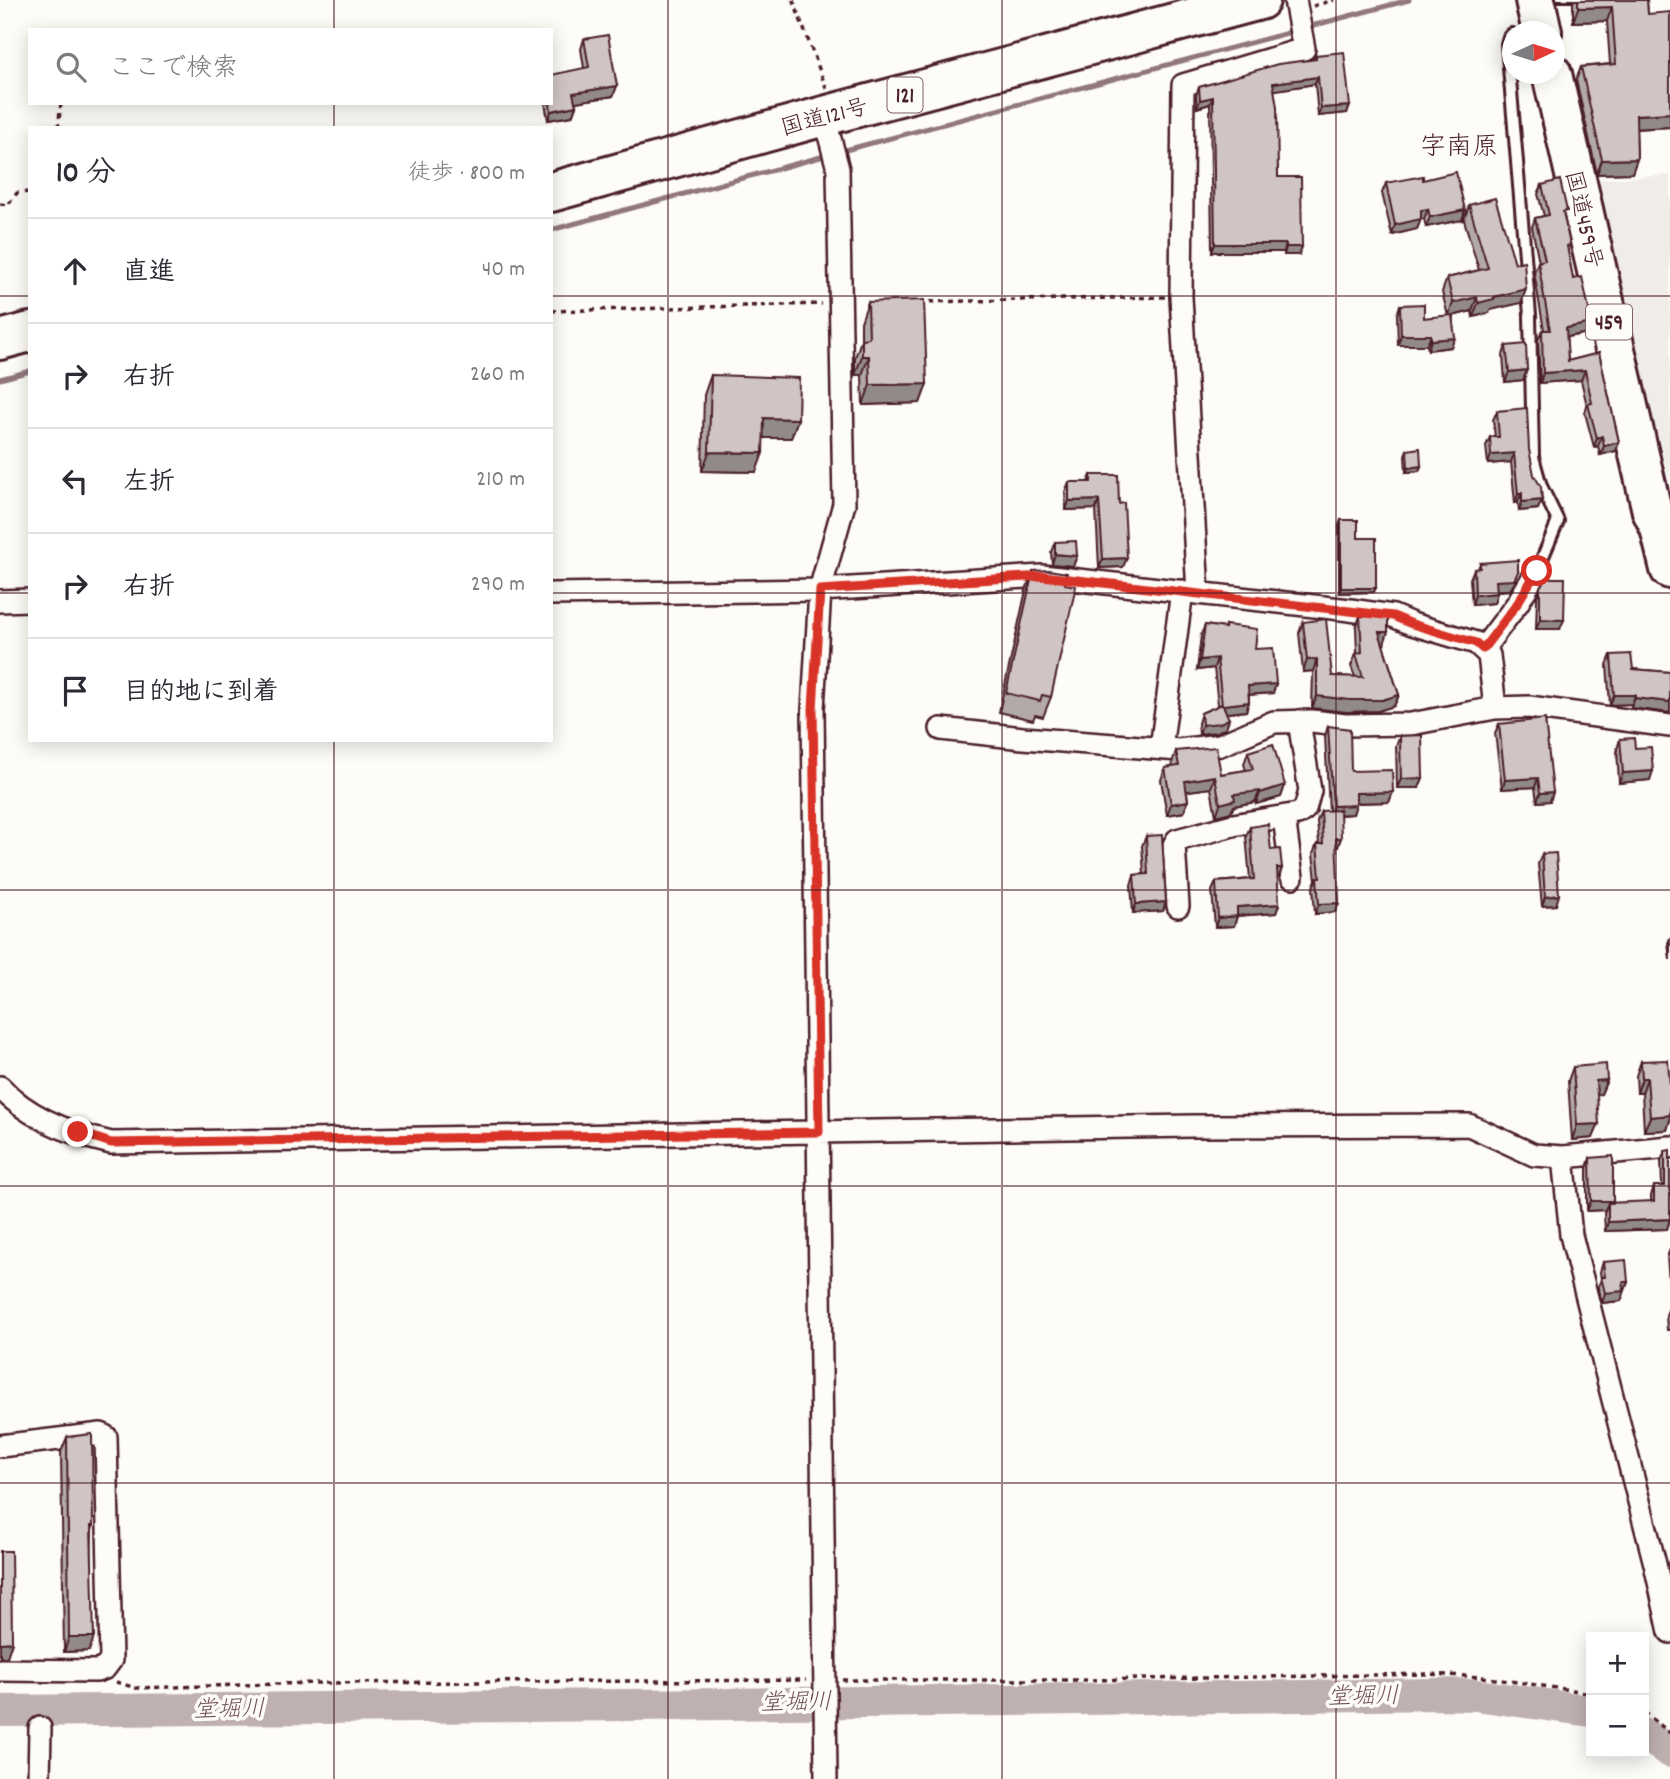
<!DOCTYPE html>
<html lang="ja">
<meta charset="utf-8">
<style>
:root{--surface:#fff;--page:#f2f2f3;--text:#2b2b33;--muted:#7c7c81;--line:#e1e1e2}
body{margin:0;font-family:Dekko,"Klee One",sans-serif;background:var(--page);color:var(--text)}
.controls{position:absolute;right:21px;bottom:21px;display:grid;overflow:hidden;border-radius:0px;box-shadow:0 4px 18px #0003}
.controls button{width:63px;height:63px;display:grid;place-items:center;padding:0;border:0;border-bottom:2px solid var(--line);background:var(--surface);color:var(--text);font:35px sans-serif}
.compass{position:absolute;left:1502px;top:21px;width:63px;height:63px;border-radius:50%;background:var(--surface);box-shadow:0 4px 18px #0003;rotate:86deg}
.stop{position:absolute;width:21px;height:21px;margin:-16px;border:5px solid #d93025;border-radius:50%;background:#fff}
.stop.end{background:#d93025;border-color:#fff;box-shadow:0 2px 7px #0008}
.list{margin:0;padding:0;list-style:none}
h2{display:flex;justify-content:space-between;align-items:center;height:91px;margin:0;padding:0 28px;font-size:30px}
h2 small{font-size:23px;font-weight:400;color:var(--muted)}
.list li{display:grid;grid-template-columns:46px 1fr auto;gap:21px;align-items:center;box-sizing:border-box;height:105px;padding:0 28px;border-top:2px solid var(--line)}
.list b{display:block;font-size:26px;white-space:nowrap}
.list em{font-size:23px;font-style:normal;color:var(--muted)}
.icon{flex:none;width:38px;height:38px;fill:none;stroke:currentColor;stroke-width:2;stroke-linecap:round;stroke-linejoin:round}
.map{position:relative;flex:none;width:1670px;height:1779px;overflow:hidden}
.search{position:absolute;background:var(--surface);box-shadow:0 4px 18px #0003;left:28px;top:28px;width:525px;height:77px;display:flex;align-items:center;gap:18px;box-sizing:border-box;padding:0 24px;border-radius:0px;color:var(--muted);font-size:26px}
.panel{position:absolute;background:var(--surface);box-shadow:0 4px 18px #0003;left:28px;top:126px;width:525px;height:616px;border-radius:0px}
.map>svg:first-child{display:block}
</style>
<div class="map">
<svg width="1670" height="1779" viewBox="0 0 1670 1779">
<rect width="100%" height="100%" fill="#fdfcf7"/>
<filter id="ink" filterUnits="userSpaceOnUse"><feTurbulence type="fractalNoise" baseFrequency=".0143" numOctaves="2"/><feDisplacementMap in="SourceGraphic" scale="14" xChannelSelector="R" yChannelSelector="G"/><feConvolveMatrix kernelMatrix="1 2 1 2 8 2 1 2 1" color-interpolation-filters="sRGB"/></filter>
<g filter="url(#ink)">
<!-- built -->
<path fill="#f0ece8" d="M1670 175V481L1589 180Z"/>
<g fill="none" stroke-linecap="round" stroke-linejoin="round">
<!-- stream -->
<path stroke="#91777b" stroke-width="5" d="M1304 28 1409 0
M838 152 1295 31
M551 230 828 155
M0 379 30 371"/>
<!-- river -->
<path stroke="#c0b1b1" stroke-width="32" d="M0 1711 727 1704 1439 1694 1476 1695 1591 1711
M1644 1734 1670 1752"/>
<!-- lane casing -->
<g stroke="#4a1f2b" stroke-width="16">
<path id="lane" d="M1512 34 1509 37 1507 44 1530 315 1533 457 1541 486 1558 521 1537 571"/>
</g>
<!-- street casing -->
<g stroke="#4a1f2b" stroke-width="26">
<path id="street" d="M824 116 838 169 844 504 820 590 813 709 826 1779
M1198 593 1181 297 1183 85 1304 49 1295 0
M551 594 820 590 1042 576 1350 610 1393 616 1412 624 1476 643 1489 655 1495 708
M0 601 30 600
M1483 649 1517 604 1537 571
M941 729 1023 738 1179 750 1220 745 1274 722 1312 721 1345 725 1411 724 1495 708 1529 707 1670 726
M1161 748 1182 591
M1284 817 1292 877
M1178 906 1174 845 1177 840 1233 825 1298 814 1305 809 1310 791 1299 721
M0 1087C27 1117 72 1134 111 1143L1193 1126 1469 1125 1534 1155 1563 1157 1670 1147
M1563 1157 1571 1235 1655 1564 1670 1632
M0 1446 101 1434 106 1437 111 1660 105 1668 97 1671 0 1670
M39 1779 40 1728"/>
</g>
<!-- highway casing -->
<g stroke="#4a1f2b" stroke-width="44">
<path id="highway" d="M1535 0 1542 32
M1552 74 1652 511 1660 528 1670 569
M551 192 824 116 1260 0
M0 340 30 332"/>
</g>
<!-- path -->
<path stroke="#4a1f2b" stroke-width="3.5" stroke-dasharray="5 5" stroke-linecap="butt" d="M793 0 827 90
M1313 6 1334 0
M58 128 61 103
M0 204 8 205 17 193 30 192
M920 302 1165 297
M551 311 822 304
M842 1680H1087L1429 1674 1482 1677 1591 1693
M116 1682 136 1688 315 1683 806 1680
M1644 1712 1670 1733"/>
<!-- lane -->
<use href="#lane" stroke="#fdfcf7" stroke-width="10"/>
<!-- street -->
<use href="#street" stroke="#fdfcf7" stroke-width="21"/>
<!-- highway -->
<use href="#highway" stroke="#fdfcf7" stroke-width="38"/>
</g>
<!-- wall -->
<path fill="#b3a9a9" stroke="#4a1f2b" stroke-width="2" d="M1558 0H1647L1648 14 1670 127 1636 129 1637 159 1632 173 1597 174 1576 80 1581 67 1610 64 1607 21 1573 22V2H1558Z
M584 39 617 86 613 96 575 102 576 106 572 116 548 120 545 103H551L584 68 581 49Z
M1316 55 1347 113 1318 116 1315 84 1274 90 1278 177 1299 255H1284V252H1212L1210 104 1197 108 1196 95 1199 87 1314 59Z
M1423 180 1465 210 1462 220 1426 227 1424 219H1421L1417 229 1392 235 1382 193 1386 183Z
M1542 185 1564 217 1568 252 1573 279 1592 323 1588 333 1566 337 1568 361 1599 353 1619 442 1616 451 1600 455 1598 446 1594 447 1585 413 1587 406 1581 380 1540 383 1538 340 1542 330H1544L1534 272 1538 262H1539L1532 227 1535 218 1544 216 1538 194Z
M1469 205 1515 263 1526 289 1521 303 1490 310 1489 313 1473 317 1472 311 1453 316 1451 347 1428 350 1427 345H1398L1397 315 1400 305 1424 318 1448 316 1442 292 1447 278 1479 270 1464 220Z
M868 302 927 384 920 403 863 405 862 375H855V358L861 340V322Z
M1506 346 1523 380 1505 382 1503 355Z
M711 375 798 419 791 438H763L756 472 702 471 704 395Z
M1497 411 1529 450 1538 509 1519 511 1518 502 1515 503 1511 462 1488 464 1486 446 1490 437H1495L1493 420Z
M1407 450 1421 466 1419 471 1406 472 1405 455Z
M1091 475 1119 504 1123 567 1099 568 1096 509 1066 510 1065 492 1069 482H1088Z
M1341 520 1358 538 1374 592 1339 593V525Z
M1055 542 1077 556 1073 566 1052 564 1051 552Z
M1480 563 1518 572 1515 582 1510 590 1497 591 1494 603 1472 605 1470 579 1474 569H1478Z
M1033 571 1065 584 1051 697 1043 717 1035 715 1033 720 999 712 1026 590Z
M1540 587 1560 629H1536L1537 597Z
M1360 616 1384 644H1383L1399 695 1394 706 1378 711 1346 712 1312 708 1313 671 1303 672 1299 633 1303 622 1332 676 1355 677 1351 666 1356 654H1357L1356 628Z
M1205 625 1224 628 1225 625 1255 649 1273 693 1249 695V702L1246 711 1227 713 1226 728 1217 732 1199 734 1198 723 1201 713 1218 706 1214 668 1197 670 1201 635Z
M1611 655 1633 669 1670 672 1631 708 1632 704 1610 705 1607 665Z
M1499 724 1553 792 1550 801 1537 802 1535 787 1502 789 1495 733Z
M1328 726 1351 771 1393 792 1389 802 1356 803 1353 814 1340 815 1338 847 1336 848 1339 903 1335 912 1315 914 1313 887 1316 880 1313 854 1317 844H1319L1317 821 1321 811H1329L1325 736Z
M1400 736 1419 788H1397L1396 746Z
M1620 739 1635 748 1650 780 1619 783 1617 749Z
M1176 751 1221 774 1246 770 1244 764 1248 752 1285 785 1281 797 1256 804 1255 802 1234 806 1231 812 1216 816 1211 788 1187 791 1188 801 1184 812 1167 815 1161 780 1165 768 1173 767 1172 763Z
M1250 827 1271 850 1282 868 1279 877H1277L1279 904 1276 913 1237 916 1234 926 1215 927 1212 891 1216 882 1250 879 1246 836Z
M1146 836 1166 902 1163 911 1133 913 1131 885 1134 875 1144 874 1142 846Z
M1542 854 1556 905 1542 906 1538 864Z
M1670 938V960L1668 943Z
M1641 1061 1670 1087V1120L1667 1130 1644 1131 1642 1093H1637L1636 1076Z
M1573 1067 1607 1080 1601 1094 1597 1095 1593 1138 1572 1140 1568 1081Z
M1665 1151 1670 1220 1667 1229 1605 1231 1604 1213 1605 1210 1587 1211V1168L1590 1158 1613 1201V1203L1651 1202V1196L1654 1186H1662L1661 1161Z
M1670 1249V1294L1667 1257Z
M1603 1262 1628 1282 1621 1301 1602 1303 1598 1287 1601 1279 1600 1272Z
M1670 1305V1330H1667L1666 1315Z
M67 1437 93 1526 92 1531 89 1651 64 1652 61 1452Z"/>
<!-- shaded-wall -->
<path fill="#928a89" stroke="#4a1f2b" stroke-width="2" d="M1559 0H1574L1573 2H1558Z
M1612 7 1607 21 1573 22 1578 8Z
M1318 77 1315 84 1270 91 1273 83Z
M617 86 613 96 570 103 573 93Z
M1213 97 1210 104 1197 108 1200 100Z
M576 106 572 116 548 120 551 111Z
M1350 106 1347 113 1318 116 1321 108Z
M1670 113V127L1630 129 1636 115Z
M1637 159 1632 173 1597 174 1602 160Z
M1428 209 1424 219H1421L1417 229 1392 235 1395 225 1421 210Z
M1465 210 1462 220 1426 227 1430 217Z
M1215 244H1286L1284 252H1212Z
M1286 247H1302L1299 255H1284Z
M1526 289 1521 303 1490 310 1489 313 1473 317 1478 303 1494 297Z
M1477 297 1472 311 1448 317 1453 303Z
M1592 323 1588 333 1562 338 1566 328Z
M1401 335H1431L1427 345H1398Z
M1455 338 1451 347 1428 350 1431 340Z
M862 356H869L862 375H855Z
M1527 370 1523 380 1505 382 1509 372Z
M1585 370 1581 380 1540 383 1543 373Z
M927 384 920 403 863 405 870 385Z
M764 418 798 419 791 438H756Z
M1602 436 1598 446 1594 447 1597 438Z
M1619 442 1616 451 1600 455 1604 446Z
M709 452 763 453 756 472 702 471Z
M1514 453 1511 462 1488 464 1491 455Z
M1421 466 1419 471 1406 472 1408 468Z
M1522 493 1518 502 1515 503 1518 494Z
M1099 500 1096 509 1066 510 1069 501Z
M1542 500 1538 509 1519 511 1522 502Z
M1055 554 1077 556 1073 566 1052 564Z
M1127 558 1123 567 1099 568 1103 559Z
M1518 572 1515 582 1510 590 1492 591 1496 581Z
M1341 588H1376L1374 592 1339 593Z
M1497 593 1494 603 1472 605 1475 595Z
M1540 619 1564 620 1560 629H1536Z
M1379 632H1388L1384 644H1375Z
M1217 658 1214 668 1197 670 1200 660Z
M1317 659 1313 671 1303 672 1307 660Z
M1276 684 1273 693 1244 695 1248 686Z
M1399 695 1394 706 1378 711 1346 712 1312 708 1317 696Z
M1614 695H1635L1632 704 1610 705Z
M1635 698 1670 702V713L1631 708Z
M1249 702 1246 711 1219 714 1223 705Z
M1229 719 1226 728 1217 732 1199 734 1202 725Z
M1653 771 1650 780 1619 783 1623 773Z
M1215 776 1211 788 1181 792 1185 781Z
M1423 778 1419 788H1397L1401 779Z
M1538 778 1535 787 1502 789 1505 780Z
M1285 785 1281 797 1256 804 1260 793Z
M1260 791 1255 802 1234 806 1231 812 1216 816 1220 804 1234 794Z
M1393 792 1389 802 1352 803 1356 793Z
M1553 792 1550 801 1537 802 1540 793Z
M1188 801 1184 812 1167 815 1171 804Z
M1356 805 1353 814 1330 815 1333 806Z
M1336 838H1341L1338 847 1332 848Z
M1277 868H1282L1279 877 1273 878Z
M1559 895 1556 905 1542 906 1545 897Z
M1166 902 1163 911 1133 913 1136 904Z
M1339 903 1335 912 1315 914 1319 904Z
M1279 904 1276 913 1233 916 1237 907Z
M1237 916 1234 926 1215 927 1218 918Z
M1642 1078H1647L1642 1093H1637Z
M1607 1080 1601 1094 1590 1095 1596 1081Z
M1670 1115V1120L1667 1130 1644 1131 1650 1117Z
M1599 1124 1593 1138 1572 1140 1577 1125Z
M1591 1201H1613L1610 1210 1608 1203 1605 1210 1587 1211Z
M1670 1219 1667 1229 1605 1231 1608 1222Z
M1623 1282H1628L1621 1301 1602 1303 1605 1293Z
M69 1637H94L89 1651 64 1652Z
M12 1642 7 1657H0V1643Z"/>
<!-- building -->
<path fill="#d0c5c4" stroke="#4a1f2b" stroke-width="2" d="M1578 0H1647L1648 14 1670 12V113L1636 115 1637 159 1602 160 1581 67 1616 64 1612 7 1578 8Z
M608 35 617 86 573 93 576 106 551 111 550 103H551V75L589 67 584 39Z
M1344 52 1350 106 1321 108 1318 77 1273 83 1277 107 1278 177H1301L1302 247H1286V244H1215L1213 97 1200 100 1199 87 1278 64 1316 59V55Z
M1456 172 1465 210 1430 217 1428 209 1421 210V219L1395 225 1386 183 1423 176V180Z
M1560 180 1567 211 1563 212 1570 245 1567 246 1573 279 1582 277 1592 323 1566 328 1568 361 1599 353 1619 442 1604 446 1602 436 1597 438 1588 404 1592 403 1585 370 1543 373 1542 330H1550L1538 262 1545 260 1535 218 1549 215 1542 185Z
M1495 198 1515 263 1524 261 1526 289 1494 297V299L1478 303 1477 297 1453 303 1447 278 1488 268 1469 205Z
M924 300 927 384 870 385 869 356H862V339L869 338 868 302Z
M1424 304V318L1452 315 1455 338 1431 340V335H1401L1400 305Z
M1526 344 1527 370 1509 372 1506 346Z
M711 375 799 378 798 419 764 418 763 453 709 452Z
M1527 408 1529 450 1534 475 1541 487 1542 500 1522 502V493L1518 494 1514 453 1491 455 1490 437H1499L1497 411Z
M1420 448 1421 466 1408 468 1407 450Z
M1091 475H1118L1119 504 1124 503 1127 558 1103 559 1099 500 1069 501V482H1091Z
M1341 520H1358V538H1376V588H1341Z
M1076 541 1077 556 1055 554V542Z
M1518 560V572L1514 580 1496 581 1497 593 1475 595 1474 569 1480 568V563Z
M1049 570 1067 573 1065 584 1076 586 1051 697 1042 695 1040 701 1006 693 1033 571Z
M1546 578H1565L1564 620 1540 619V587Z
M1360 616H1388V632H1379L1399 695 1382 700H1350L1317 696V659L1307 660 1303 622 1326 619 1332 676 1363 677 1356 654 1362 652Z
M1205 625 1225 628V625L1257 629 1255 649 1273 648 1276 684 1248 686 1249 702 1223 705 1229 719 1220 723 1202 725 1201 713 1222 704 1217 658 1200 660Z
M1631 654 1633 669 1670 672V702L1635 698V695H1614L1611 655Z
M1545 719 1553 792 1540 793 1538 778 1505 780 1499 724Z
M1328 726 1350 729 1351 771 1392 770 1393 792 1356 793V805L1333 806Z
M1422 735 1423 778 1401 779 1400 736Z
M1634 738 1635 748 1651 747 1653 771 1623 773 1620 739Z
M1273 744 1285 785 1260 793V791L1234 794 1235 800 1220 804 1215 776 1185 781 1188 801 1171 804 1165 768 1179 766 1176 751 1216 747 1221 774 1253 769 1248 752Z
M1340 810 1341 838H1336L1339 903 1319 904 1317 877H1320L1317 844H1323L1321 811Z
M1268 824 1271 850 1280 849 1282 868H1277L1279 904 1237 907V916L1218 918 1216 882 1254 879 1250 827Z
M1162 835 1166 902 1136 904 1134 875 1148 874 1146 836Z
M1556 853 1559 895 1545 897 1542 854Z
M1668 1060 1670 1087V1115L1650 1117 1647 1078H1642L1641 1061Z
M1606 1064 1607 1080 1596 1081 1599 1124 1577 1125 1573 1067Z
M1670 1150V1219L1608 1222V1203L1654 1201V1186H1665V1151Z
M1613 1156V1201H1591L1590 1158Z
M1626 1260 1628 1282H1623L1624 1291 1605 1293 1601 1277H1605L1603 1262Z
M92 1434 93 1526H91L94 1637H69L67 1437Z
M0 1551H11L12 1642 0 1643Z"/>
</g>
<g fill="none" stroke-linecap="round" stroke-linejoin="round" filter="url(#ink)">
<!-- route -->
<path stroke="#d93025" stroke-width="9" d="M78 1132 111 1143 819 1132 813 709 820 590 1042 576 1393 616 1412 624 1476 643 1483 649 1517 604 1537 571"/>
</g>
<!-- grid -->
<path fill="none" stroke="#4a1f2b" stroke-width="2" stroke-opacity="0.55" d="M334 0V30M668 0V1779M1002 0V1779M1336 0V1779M334 103V128M0 296H30M551 296H1670M0 593H30M551 593H1670M334 740V1779M0 890H1670M0 1186H1670M0 1483H1670"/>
<g text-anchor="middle" stroke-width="7" stroke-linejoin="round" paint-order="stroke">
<!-- shield labels -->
<g fill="#fdfcf7" stroke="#806168" stroke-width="2">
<rect x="887.5" y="77.5" width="35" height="35" rx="5"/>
<rect x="1586" y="304.5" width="46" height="35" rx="5"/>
</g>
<g font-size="21" font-weight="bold" fill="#4a1f2b">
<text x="905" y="102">121</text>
<text x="1609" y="329">459</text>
</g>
<!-- street labels -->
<g font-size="23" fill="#4a1f2b" stroke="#fdfcf7">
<text transform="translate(824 116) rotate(-15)" y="8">国道121号</text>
<text transform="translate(1585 219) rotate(77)" y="8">国道459号</text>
</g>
<!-- water labels -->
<g font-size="24" font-style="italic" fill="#73525a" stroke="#fdfcf7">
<text transform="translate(1363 1695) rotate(-1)" y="8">堂堀川</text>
<text transform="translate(796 1701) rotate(-1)" y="8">堂堀川</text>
<text transform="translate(229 1708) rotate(-1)" y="8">堂堀川</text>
</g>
<!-- quarter labels -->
<g font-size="26" fill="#4a1f2b" stroke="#fdfcf7">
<text x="1459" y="154">字南原</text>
</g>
</g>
</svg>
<div class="controls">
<button>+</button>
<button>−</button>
</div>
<svg class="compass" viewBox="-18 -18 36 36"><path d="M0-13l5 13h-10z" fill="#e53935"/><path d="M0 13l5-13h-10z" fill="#7c7c81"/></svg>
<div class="stop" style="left:1537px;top:571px"></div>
<div class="stop end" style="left:78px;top:1132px"></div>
<div class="search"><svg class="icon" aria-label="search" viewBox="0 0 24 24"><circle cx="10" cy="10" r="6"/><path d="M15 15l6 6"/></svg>ここで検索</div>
<section class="panel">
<h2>10 分<small>徒歩 · 800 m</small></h2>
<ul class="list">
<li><svg class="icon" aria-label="ahead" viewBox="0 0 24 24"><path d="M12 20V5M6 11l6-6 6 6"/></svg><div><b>直進</b></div><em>40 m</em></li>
<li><svg class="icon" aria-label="right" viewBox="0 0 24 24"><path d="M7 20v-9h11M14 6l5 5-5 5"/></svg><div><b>右折</b></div><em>260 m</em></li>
<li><svg class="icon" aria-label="left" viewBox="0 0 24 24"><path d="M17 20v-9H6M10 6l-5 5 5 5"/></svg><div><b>左折</b></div><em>210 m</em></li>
<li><svg class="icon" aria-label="right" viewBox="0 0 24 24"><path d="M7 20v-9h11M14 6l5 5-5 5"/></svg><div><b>右折</b></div><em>290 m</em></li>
<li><svg class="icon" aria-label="arrive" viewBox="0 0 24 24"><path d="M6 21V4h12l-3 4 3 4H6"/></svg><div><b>目的地に到着</b></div></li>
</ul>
</section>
</div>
